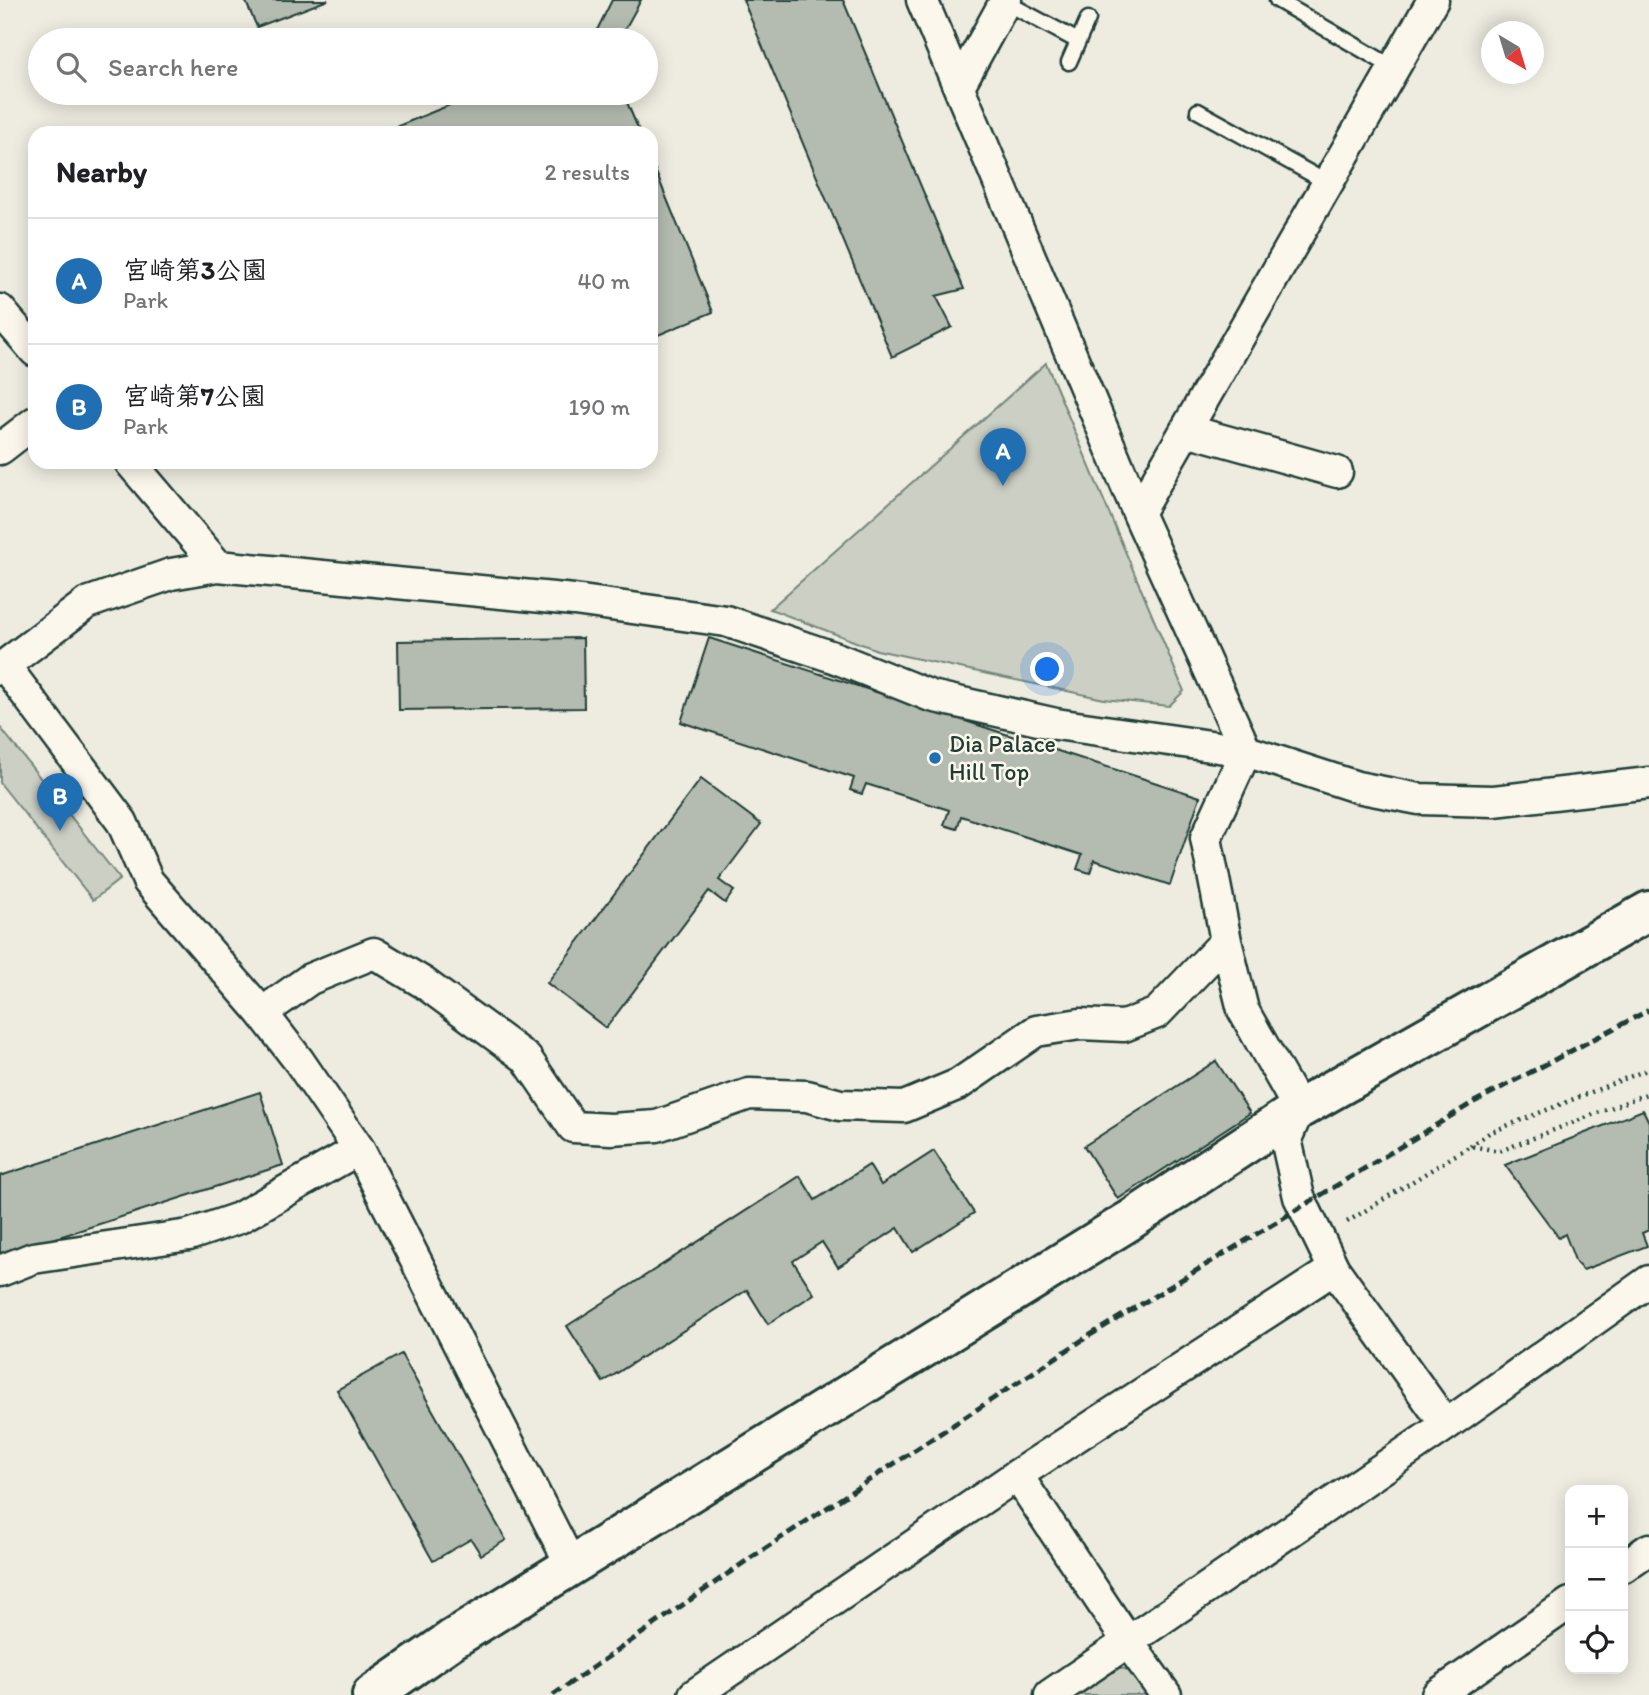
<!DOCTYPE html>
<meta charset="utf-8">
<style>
:root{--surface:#fff;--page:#f2f2f2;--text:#202124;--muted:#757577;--line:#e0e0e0;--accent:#1f6fb2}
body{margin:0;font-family:Itim,"Klee One",sans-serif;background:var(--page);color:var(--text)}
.controls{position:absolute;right:21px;bottom:21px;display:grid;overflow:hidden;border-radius:14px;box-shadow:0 4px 18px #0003}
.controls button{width:63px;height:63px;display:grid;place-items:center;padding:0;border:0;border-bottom:2px solid var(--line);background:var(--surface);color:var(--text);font:35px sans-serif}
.compass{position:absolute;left:1481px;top:21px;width:63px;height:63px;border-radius:50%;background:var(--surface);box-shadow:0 4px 18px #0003;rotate:142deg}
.you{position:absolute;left:1048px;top:670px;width:24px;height:24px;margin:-18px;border:5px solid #fff;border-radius:50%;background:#1a73e8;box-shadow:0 0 0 10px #1a73e833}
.badge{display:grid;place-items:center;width:46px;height:46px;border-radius:50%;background:var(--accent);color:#fff;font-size:23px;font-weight:700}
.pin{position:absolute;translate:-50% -58px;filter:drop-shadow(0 2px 4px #0008)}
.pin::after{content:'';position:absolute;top:37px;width:24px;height:21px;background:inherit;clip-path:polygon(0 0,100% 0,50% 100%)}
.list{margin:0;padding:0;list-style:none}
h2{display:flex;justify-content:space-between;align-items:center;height:91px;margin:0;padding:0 28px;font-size:30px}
h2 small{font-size:23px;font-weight:400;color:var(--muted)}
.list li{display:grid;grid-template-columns:46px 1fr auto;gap:21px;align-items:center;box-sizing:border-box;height:126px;padding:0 28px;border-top:2px solid var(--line)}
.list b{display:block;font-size:26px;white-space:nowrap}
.list p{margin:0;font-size:23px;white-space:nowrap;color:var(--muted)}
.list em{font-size:23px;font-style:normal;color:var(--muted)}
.icon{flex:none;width:38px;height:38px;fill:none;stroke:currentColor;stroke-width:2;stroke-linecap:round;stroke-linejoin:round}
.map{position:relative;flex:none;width:1649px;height:1695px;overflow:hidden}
.search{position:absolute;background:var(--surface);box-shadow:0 4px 18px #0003;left:28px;top:28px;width:630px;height:77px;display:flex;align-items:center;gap:18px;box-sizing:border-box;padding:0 24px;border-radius:38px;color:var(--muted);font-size:26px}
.panel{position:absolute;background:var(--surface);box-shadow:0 4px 18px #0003;left:28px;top:126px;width:630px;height:343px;border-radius:21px}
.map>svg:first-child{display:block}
</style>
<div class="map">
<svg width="1649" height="1695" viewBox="0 0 1649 1695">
<rect width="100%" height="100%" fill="#eeece1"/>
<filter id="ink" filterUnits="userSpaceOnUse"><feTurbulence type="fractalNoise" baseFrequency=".0143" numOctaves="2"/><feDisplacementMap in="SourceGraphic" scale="14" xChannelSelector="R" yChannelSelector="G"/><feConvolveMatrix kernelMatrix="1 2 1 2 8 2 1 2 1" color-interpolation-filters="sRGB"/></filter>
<g filter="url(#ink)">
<!-- green -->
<path fill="#cbcfc4" stroke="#75867c" stroke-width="2" d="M1046 363 1184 691 1169 706 1104 699 877 650 770 609Z
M0 727 120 879 93 900 0 783Z
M1118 1667 1134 1672 1150 1695H1080Z"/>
<!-- building -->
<path fill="#b4bbb0" stroke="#1f3d34" stroke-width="2" d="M245 0H328L257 27Z
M612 0H641L619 40H592Z
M743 0H843L964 289 936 296 952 327 892 357Z
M479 93H623L640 133H381Z
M651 160 713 312 651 338Z
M583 638 584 708 399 710 398 641Z
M709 638 1200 797 1170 885 1094 860 1090 873 1077 869 1082 855 961 816 957 829 944 825 949 810 866 784 862 794 850 790 854 778 681 722Z
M701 779 761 824 719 880 734 891 725 903 709 891 606 1028 547 983Z
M1216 1061 1250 1113 1118 1199 1084 1146Z
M260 1092 283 1165 0 1256V1176Z
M1643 1110 1649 1122V1230L1642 1233 1647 1246 1583 1270 1576 1263 1565 1234 1559 1238 1505 1165Z
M934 1151 974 1213 913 1252 898 1228 838 1267 822 1242 793 1261 814 1294 768 1324 747 1290 603 1382 567 1326 800 1176 815 1200 869 1165 881 1185Z
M401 1354 506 1540 481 1555 471 1539 433 1561 337 1390Z"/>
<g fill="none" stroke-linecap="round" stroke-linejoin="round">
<!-- lane casing -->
<g stroke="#1f3d34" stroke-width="19">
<path id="lane" d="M1277 0 1394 68
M1005 2 1078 41
M1069 62 1088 19
M1198 111 1328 183"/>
</g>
<!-- street casing -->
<g stroke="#1f3d34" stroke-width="35">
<path id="street" d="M922 0 1138 513 1246 751 1206 838 1226 941 1243 1010 1299 1109 1286 1139 1299 1197 1334 1269 1446 1425
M959 86 1006 0
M0 310 35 351
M1186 430 1337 472
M0 449 35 422
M130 462 218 566
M1138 513 1433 0
M5 666 122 822 148 881 262 1013 299 1061 359 1149 571 1565
M0 669 87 603 171 574 218 566 574 600 726 621 836 658 931 696 1056 724 1246 751 1357 787 1419 799 1494 801 1649 783
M262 1013 310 979 374 953 424 983 526 1058 573 1127 611 1129 657 1126 749 1094 807 1096 840 1105 904 1107 959 1084 1036 1031 1080 1024 1124 1026 1157 1013 1226 941
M0 1271 33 1258 189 1235 239 1218 359 1149
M1017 1475 1128 1642 1166 1695
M1623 1567 1649 1549
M694 1695 1017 1475 1334 1269
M1050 1695 1446 1425 1649 1281
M1437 1695 1570 1603"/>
</g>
<!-- secondary casing -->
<g stroke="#1f3d34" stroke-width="44">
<path id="secondary" d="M372 1695 451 1640 1129 1221 1299 1109 1649 911"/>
</g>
<!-- path -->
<path stroke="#1f3d34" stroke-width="4.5" stroke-dasharray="2 5" stroke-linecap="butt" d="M1470 1146 1489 1133 1649 1069
M1347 1222 1470 1146 1500 1151 1649 1093"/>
<!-- lane -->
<use href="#lane" stroke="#fbf7ec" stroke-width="14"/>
<!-- street -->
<use href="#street" stroke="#fbf7ec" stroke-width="30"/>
<!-- secondary -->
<use href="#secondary" stroke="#fbf7ec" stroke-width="38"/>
<!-- rail -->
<path stroke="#1f3d34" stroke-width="5" stroke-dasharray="10 5" stroke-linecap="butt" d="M553 1695 749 1559 1087 1337 1474 1102 1649 1010"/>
</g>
</g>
<!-- markers -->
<circle fill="#1f6fb2" stroke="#fbf7ec" stroke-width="2.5" cx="935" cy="758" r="7"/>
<g text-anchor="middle" stroke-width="5" stroke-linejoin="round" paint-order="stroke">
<!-- poi labels -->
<g font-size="24" fill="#1f3d34" stroke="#fbf7ec" text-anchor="start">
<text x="949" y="752">Dia Palace<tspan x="949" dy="28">Hill Top</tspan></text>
</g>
</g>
</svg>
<div class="controls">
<button>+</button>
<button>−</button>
<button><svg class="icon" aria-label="locate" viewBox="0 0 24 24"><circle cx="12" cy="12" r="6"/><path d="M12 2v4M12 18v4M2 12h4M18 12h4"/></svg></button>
</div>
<svg class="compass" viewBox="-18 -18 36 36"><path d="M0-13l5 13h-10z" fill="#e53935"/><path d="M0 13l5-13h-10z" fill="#757577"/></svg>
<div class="you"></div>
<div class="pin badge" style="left:1003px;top:486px">A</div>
<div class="pin badge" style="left:60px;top:831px">B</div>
<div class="search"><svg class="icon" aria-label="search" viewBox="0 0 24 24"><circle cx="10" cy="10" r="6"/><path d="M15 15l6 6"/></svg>Search here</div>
<section class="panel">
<h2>Nearby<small>2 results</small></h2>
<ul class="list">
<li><span class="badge">A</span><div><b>宮崎第3公園</b><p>Park</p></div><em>40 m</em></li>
<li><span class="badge">B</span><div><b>宮崎第7公園</b><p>Park</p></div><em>190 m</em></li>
</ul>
</section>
</div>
